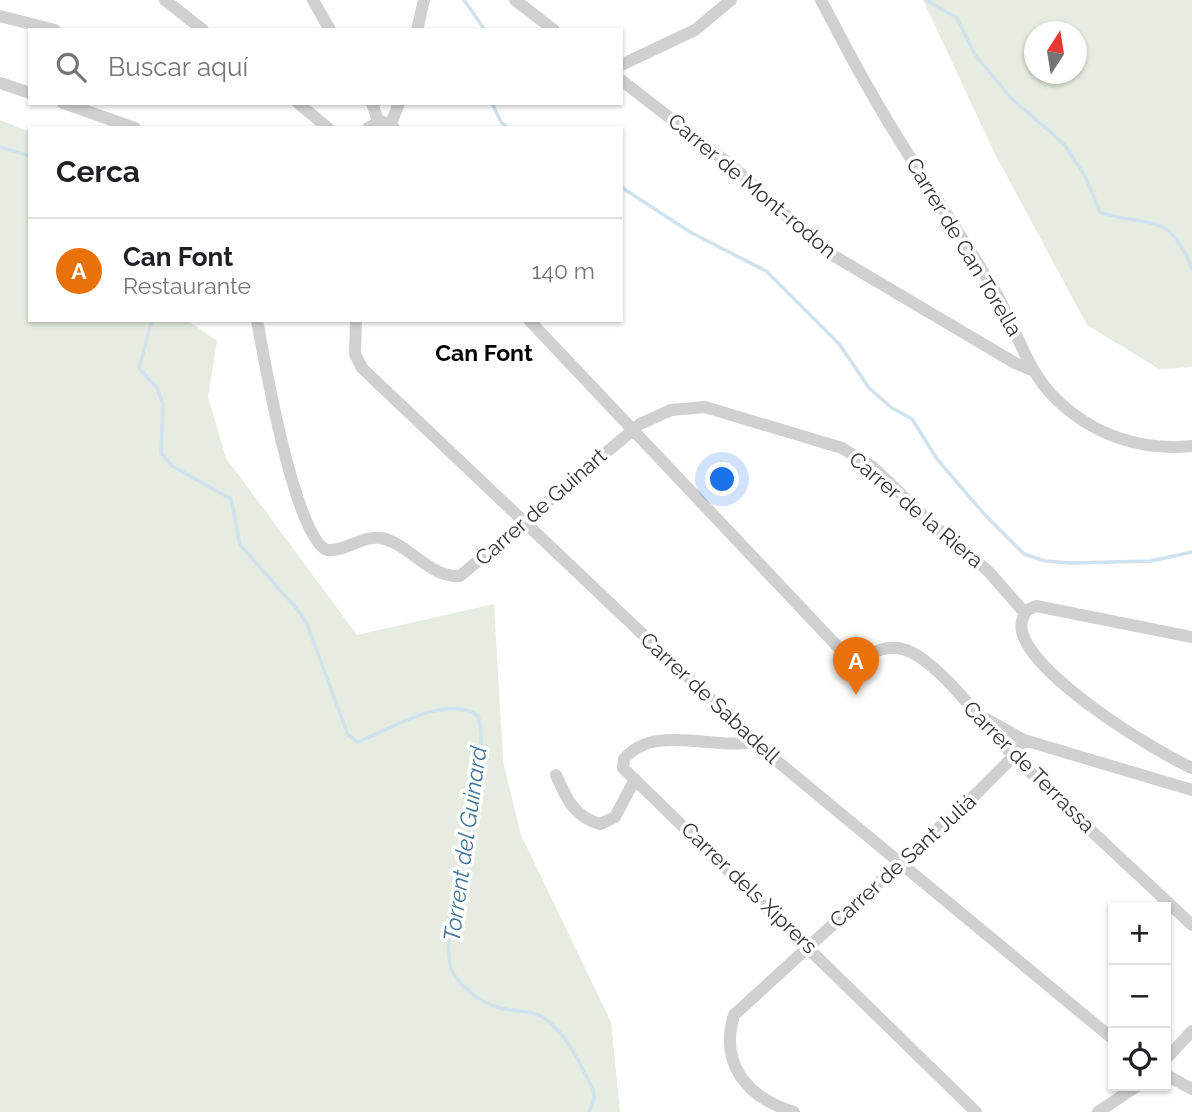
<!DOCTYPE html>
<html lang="es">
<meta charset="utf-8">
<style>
:root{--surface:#fff;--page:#f2f2f2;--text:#202124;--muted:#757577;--line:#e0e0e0;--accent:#0f766e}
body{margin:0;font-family:Raleway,sans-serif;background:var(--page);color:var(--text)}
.controls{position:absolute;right:21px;bottom:21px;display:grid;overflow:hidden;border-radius:0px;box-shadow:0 2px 5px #0004}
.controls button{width:63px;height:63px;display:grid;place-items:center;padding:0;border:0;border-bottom:2px solid var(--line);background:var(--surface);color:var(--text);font:35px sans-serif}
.compass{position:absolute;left:1024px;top:21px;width:63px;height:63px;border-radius:50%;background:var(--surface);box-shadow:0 2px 5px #0004;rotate:12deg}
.you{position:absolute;left:723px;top:480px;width:24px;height:24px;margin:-18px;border:5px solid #fff;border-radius:50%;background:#1a73e8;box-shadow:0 0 0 10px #1a73e833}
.badge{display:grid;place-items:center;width:46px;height:46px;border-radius:50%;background:var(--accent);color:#fff;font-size:23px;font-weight:700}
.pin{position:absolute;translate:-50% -58px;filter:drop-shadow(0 2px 4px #0008)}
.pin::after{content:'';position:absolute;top:37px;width:24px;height:21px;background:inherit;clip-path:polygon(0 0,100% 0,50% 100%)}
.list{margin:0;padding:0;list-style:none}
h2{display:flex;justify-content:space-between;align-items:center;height:91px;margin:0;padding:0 28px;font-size:30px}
h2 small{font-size:23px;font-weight:400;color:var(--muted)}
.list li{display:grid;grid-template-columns:46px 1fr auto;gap:21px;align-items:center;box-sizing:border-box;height:105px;padding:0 28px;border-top:2px solid var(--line)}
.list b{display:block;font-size:26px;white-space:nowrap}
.list p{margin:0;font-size:23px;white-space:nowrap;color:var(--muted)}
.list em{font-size:23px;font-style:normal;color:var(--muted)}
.icon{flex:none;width:38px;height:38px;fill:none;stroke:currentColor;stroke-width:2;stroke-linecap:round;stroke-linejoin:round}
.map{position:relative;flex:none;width:1192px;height:1112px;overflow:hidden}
.search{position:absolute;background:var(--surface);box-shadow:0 2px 5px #0004;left:28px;top:28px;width:595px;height:77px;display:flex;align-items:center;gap:18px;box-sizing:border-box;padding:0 24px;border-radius:0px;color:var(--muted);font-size:26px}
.panel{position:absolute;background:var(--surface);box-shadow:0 2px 5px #0004;left:28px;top:126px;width:595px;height:196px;border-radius:0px}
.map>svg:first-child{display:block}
</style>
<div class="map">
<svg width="1192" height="1112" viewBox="0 0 1192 1112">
<rect width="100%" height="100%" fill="#fff"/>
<!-- green -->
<path fill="#e6ecdf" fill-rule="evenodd" d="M923 0H1192V367L1159 369 1087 325 994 152ZM1034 32H1076V74H1034Z
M0 120 30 132V320H187L217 341 208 397 226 458 357 635 494 604 503 761 521 835 611 1022 620 1112H0Z"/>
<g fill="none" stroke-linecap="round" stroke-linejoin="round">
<!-- stream -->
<path stroke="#cfe2ee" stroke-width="3.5" d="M464 0 485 30
M926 0 957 18 974 53 1010 97 1064 144 1085 176 1100 212C1150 229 1169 209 1192 269
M492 103 501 122 508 128
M0 147 30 156
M621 187 690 232 766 271 840 345 869 388 892 408 912 419 937 459 985 515 1024 554 1045 561 1070 563 1151 561 1192 552
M152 320 139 368 157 388 163 404 161 453 172 466 231 499 240 545 297 609 307 624 348 735 358 742C390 729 448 693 478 716 496 778 431 932 453 973 463 990 485 1005 504 1009 516 1012 530 1010 541 1016 566 1031 580 1064 593 1089L594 1099 589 1112"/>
<!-- minor -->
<path stroke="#d0d0d0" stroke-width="12" d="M165 0 203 30
M313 0 330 30
M515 0 554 30
M821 0C837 30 852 60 869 89 908 159 955 224 996 293 1016 328 1026 370 1056 399 1093 435 1140 451 1192 446
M0 16 55 30
M417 30 424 0
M621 65 695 30 731 0
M621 80 732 166 824 250 1015 363 1032 370
M0 83 30 93
M63 103 135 128
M298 103 328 128
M372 103 378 121
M391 124 399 103
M368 128 381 121 394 128
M257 320C264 359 295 538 327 550 346 552 362 535 381 538 410 544 429 578 460 576L640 424 671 410 705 407 842 448 873 467 931 523 988 571 1025 613
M356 320 355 354 362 368 771 756 1113 1039
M529 320 855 665C871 650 892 642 913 653 949 673 984 726 1014 756 1071 814 1133 869 1192 925
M1192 637 1036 606 1027 610C1023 617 1020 623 1022 631 1031 675 1152 750 1192 768
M986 719 1024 740 1192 790
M755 741C717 752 655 722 624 759L623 768 976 1112
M556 775C566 798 574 817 600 824L615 817 635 779
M1166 1059 1192 1031
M1166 1075 1192 1089
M794 1112C748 1098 719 1065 734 1015L977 793 1014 756 1024 740
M1098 1112 1137 1086"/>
</g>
<g text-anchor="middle" stroke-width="7" stroke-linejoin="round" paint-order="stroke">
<!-- street labels -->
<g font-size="21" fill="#333" stroke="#fff">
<text transform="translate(752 186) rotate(40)" y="7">Carrer de Mont-rodon</text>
<text transform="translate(964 247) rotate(59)" y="7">Carrer de Can Torella</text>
<text transform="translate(541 507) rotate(-41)" y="7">Carrer de Guinart</text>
<text transform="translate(916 510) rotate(40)" y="7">Carrer de la Riera</text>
<text transform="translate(710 698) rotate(43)" y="7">Carrer de Sabadell</text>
<text transform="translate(1029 767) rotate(45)" y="7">Carrer de Terrassa</text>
<text transform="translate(903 861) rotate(-42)" y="7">Carrer de Sant Juliá</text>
<text transform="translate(749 888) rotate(44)" y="7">Carrer dels Xiprers</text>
</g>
<!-- neighbourhood labels -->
<g font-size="23" font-weight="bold" fill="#000" stroke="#fff">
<text x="484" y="361">Can Font</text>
</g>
<!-- water labels -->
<g font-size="23" font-style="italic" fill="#3f7597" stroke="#fff">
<text transform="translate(465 844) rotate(-82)" y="8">Torrent del Guinard</text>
</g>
</g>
</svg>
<div class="controls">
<button>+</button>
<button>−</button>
<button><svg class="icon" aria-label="locate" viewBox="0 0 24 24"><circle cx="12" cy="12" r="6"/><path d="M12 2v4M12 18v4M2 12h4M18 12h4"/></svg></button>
</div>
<svg class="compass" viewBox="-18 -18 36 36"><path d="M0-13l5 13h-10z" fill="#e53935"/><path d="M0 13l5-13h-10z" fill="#757577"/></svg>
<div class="you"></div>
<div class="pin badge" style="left:856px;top:695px;background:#e8710a">A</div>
<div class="search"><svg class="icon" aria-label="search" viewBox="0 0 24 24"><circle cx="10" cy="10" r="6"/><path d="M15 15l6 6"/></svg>Buscar aquí</div>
<section class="panel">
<h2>Cerca<small></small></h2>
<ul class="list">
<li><span class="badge" style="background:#e8710a">A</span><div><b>Can Font</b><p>Restaurante</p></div><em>140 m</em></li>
</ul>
</section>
</div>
